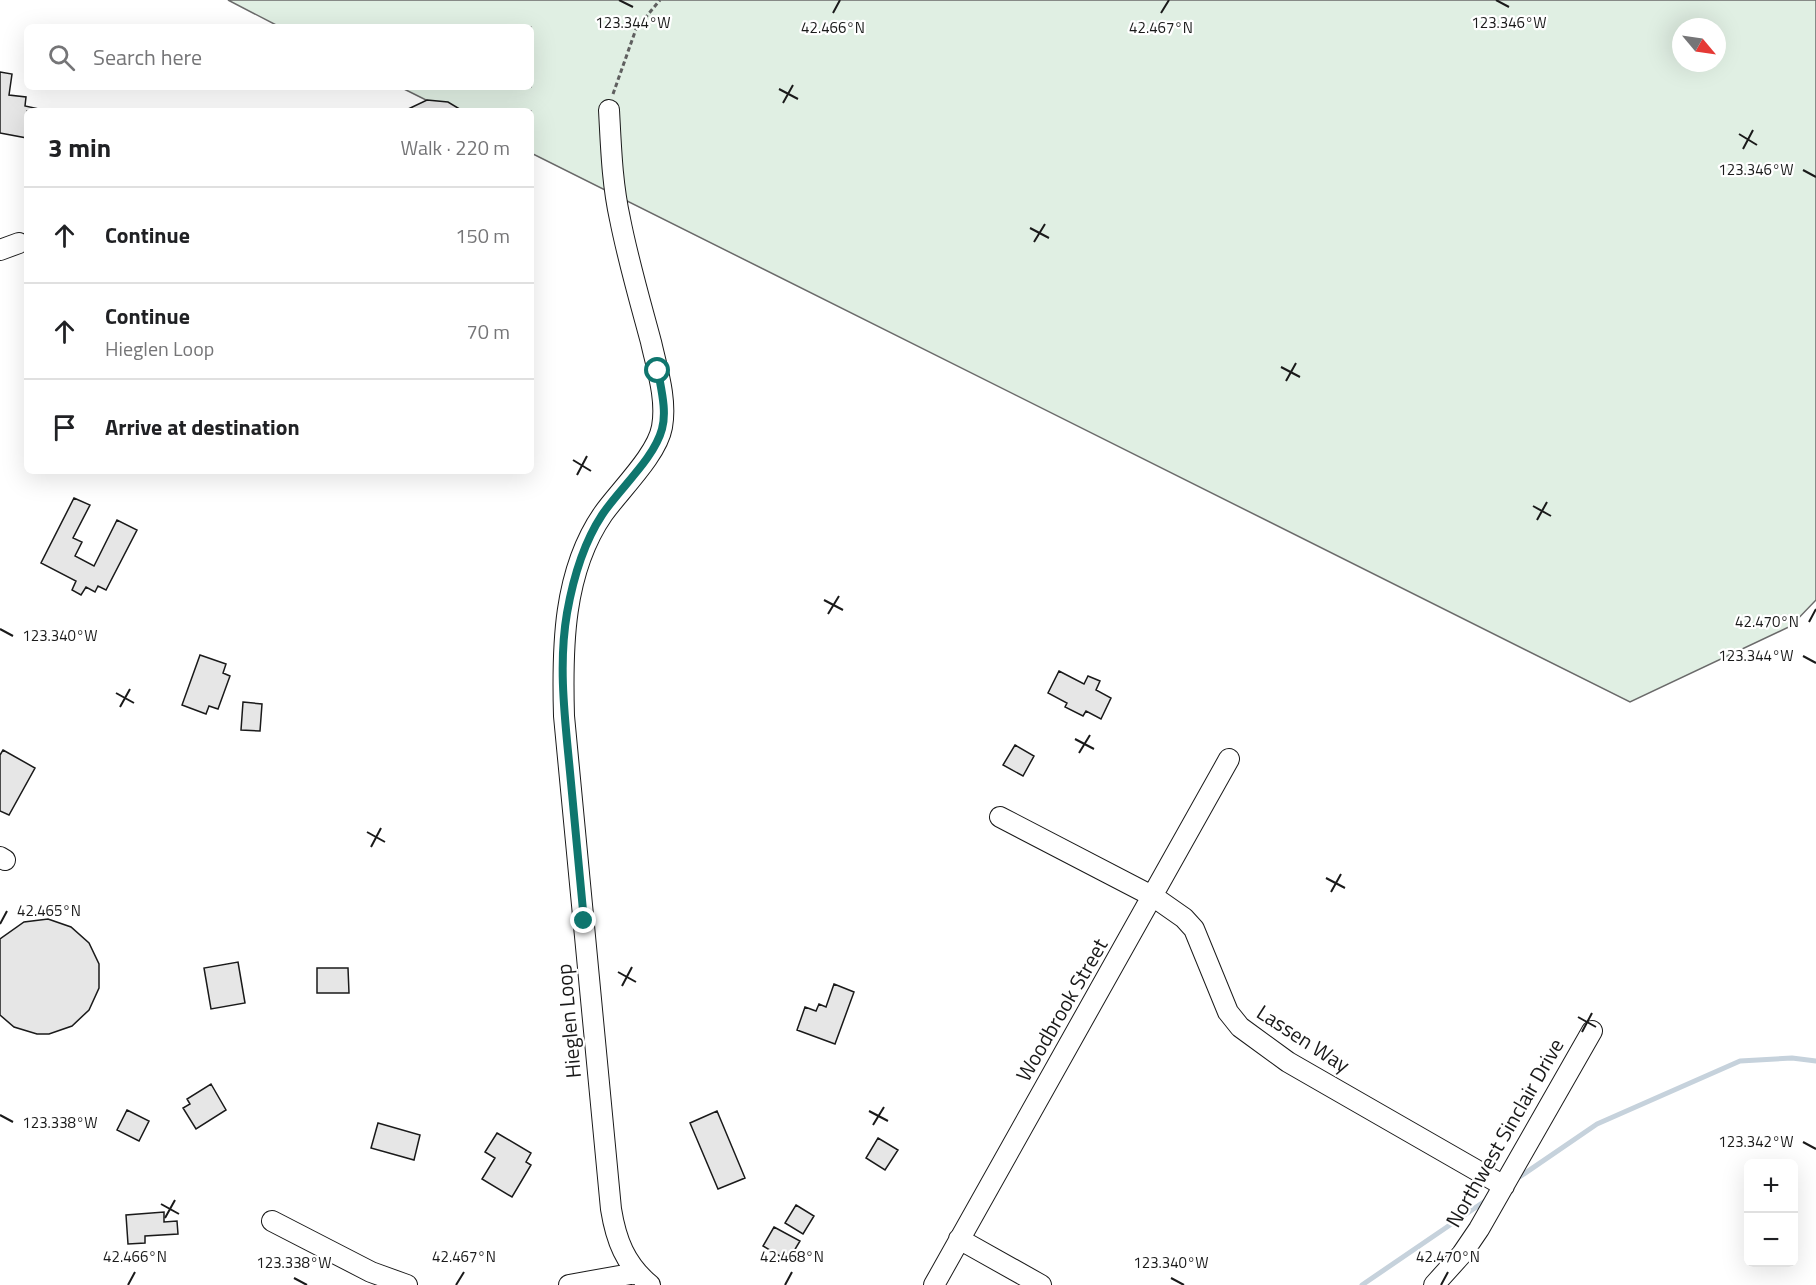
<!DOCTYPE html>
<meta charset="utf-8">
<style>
:root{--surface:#fff;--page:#f6f6f6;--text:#202124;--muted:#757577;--line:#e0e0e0}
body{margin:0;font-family:"Titillium Web",sans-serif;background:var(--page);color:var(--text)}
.controls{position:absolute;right:18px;bottom:18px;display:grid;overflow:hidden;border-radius:9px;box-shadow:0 6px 24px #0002}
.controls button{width:54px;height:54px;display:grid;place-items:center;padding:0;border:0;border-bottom:2px solid var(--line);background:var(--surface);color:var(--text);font:30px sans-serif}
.compass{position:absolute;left:1672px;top:18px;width:54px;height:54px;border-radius:50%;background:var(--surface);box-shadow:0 6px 24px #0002;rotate:119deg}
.stop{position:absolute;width:18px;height:18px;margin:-14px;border:4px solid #0f766e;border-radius:50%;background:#fff}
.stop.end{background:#0f766e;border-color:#fff;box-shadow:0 2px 6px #0008}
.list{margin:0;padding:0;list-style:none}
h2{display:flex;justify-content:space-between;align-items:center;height:78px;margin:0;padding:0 24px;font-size:26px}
h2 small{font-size:20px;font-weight:400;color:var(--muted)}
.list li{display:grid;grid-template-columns:39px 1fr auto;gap:18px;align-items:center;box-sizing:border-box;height:96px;padding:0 24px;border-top:2px solid var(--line)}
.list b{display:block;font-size:22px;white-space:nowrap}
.list p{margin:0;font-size:20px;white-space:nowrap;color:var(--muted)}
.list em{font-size:20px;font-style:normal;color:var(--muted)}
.icon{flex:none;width:33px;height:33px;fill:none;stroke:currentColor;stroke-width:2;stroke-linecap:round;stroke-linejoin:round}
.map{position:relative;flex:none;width:1816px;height:1285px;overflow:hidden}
.search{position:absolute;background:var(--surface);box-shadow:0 6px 24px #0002;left:24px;top:24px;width:510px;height:66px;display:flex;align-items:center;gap:15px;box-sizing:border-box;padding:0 21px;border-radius:9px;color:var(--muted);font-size:22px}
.panel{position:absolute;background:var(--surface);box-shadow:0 6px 24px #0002;left:24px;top:108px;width:510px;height:366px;border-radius:9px}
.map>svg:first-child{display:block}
</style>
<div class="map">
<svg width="1816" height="1285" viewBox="0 0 1816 1285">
<rect width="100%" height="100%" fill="#fff"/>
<!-- green -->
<path fill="#e0efe3" stroke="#6a6a6a" stroke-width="1.5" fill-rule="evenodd" d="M228 0H1816V600L1791 626 1630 702 531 153V111H448L400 87H531V27H280ZM1681 27H1717V63H1681Z"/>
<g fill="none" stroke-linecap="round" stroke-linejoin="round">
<!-- stream -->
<path stroke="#c6d2dc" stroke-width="5" d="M1515 1180 1597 1124 1740 1061 1792 1058 1816 1061
M1362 1285 1488 1199"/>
</g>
<!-- building -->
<path fill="#e6e6e6" stroke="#1a1a1a" stroke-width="1.5" d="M0 72 12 74 9 95 26 97 25 106 39 109 38 111H27V138L0 133Z
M427 100 448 102 463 111H404Z
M74 498 90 505 73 538 82 542 75 556 94 566 117 520 137 530 106 590 98 586 95 592 86 587 81 595 72 590 76 581 41 563Z
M200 655 226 664 223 673 230 676 218 709 209 706 206 714 182 705Z
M1059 671 1084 684 1088 676 1100 681 1096 690 1111 698 1101 719 1086 711 1083 716 1065 707 1067 703 1048 693Z
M243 702 262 704 260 731 241 730Z
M1015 745 1034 756 1023 776 1003 765Z
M3 750 35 768 9 815 0 811V755Z
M48 919 71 927 89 943 99 964V988L89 1010 72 1026 49 1034H37L14 1027 0 1015V939L24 922Z
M238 962 245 1003 211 1009 204 968Z
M317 968H348L349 993H317Z
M834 984 854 992 835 1044 797 1030 805 1007 816 1011 819 1004 826 1007Z
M211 1084 226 1110 196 1129 183 1108 190 1104 187 1099Z
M127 1110 149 1121 139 1141 117 1130Z
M717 1111 745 1178 718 1189 690 1123Z
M378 1123 420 1135 414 1160 371 1148Z
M497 1133 531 1153 526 1162 531 1165 512 1197 482 1179 495 1158 485 1152Z
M878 1138 898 1150 885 1170 866 1158Z
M796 1205 814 1216 803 1234 785 1223Z
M164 1212V1222L177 1221 178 1234 145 1236V1243L128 1244 126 1215Z
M774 1227 800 1241 788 1261 763 1246Z"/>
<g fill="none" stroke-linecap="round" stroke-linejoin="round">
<!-- minor casing -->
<g stroke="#1a1a1a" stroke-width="22">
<path id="minor" d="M609 110C611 146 612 183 620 219 628 260 640 301 651 342 657 369 667 399 662 427 657 455 620 490 603 514 563 572 562 647 564 716L611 1209C616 1240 625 1264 650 1285
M0 250 19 243
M1000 817 1154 897 1184 918 1194 929 1228 1012 1240 1027 1288 1062 1504 1186
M0 857 5 860
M272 1221 371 1272 407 1285
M959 1239 1041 1285
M569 1285 636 1273
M934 1285 1229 759
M1434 1285 1462 1254 1479 1229 1592 1031"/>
</g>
<!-- path -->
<path stroke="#5f5f5f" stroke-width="3" stroke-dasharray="4.5 3" stroke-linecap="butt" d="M613 94 636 29 660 0"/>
<!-- minor -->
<use href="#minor" stroke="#fff" stroke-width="20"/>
</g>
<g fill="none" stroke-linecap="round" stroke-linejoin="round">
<!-- route -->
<path stroke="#0f766e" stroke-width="8" d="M584 921C579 871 575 821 570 772 565 719 558 665 567 613 573 579 583 544 602 515 619 489 654 459 662 429 667 411 661 389 658 371"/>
</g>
<!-- ticks -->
<path fill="none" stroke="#1a1a1a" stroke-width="2" d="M619 0 633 7M1496 0 1509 7M833 13 840 0M1161 13 1169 0M779 89 798 99M783 103 793 85M1739 134 1757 145M1743 149 1753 130M1803 170 1816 177M1030 228 1049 238M1034 242 1045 224M1281 367 1300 377M1286 381 1296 363M573 460 591 471M577 475 587 456M1533 506 1551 516M1537 520 1547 502M824 600 843 610M828 614 839 596M1809 622 1816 609M0 629 13 636M1803 656 1816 663M116 693 134 703M120 707 130 689M1075 739 1094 749M1079 753 1090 735M367 832 385 842M371 847 381 828M1326 878 1345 888M1331 892 1341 874M0 924 7 911M618 972 636 982M622 986 632 967M1578 1017 1596 1027M1582 1032 1592 1013M869 1111 888 1121M0 1115 13 1122M873 1125 884 1107M1803 1142 1816 1149M161 1204 179 1214M165 1218 175 1200M294 1278 307 1285M1171 1278 1184 1285M128 1285 135 1272M456 1285 464 1272M785 1285 792 1272M1441 1285 1448 1272"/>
<g text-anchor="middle" stroke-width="4.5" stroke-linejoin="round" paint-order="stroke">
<!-- street labels -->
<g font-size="21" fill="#1a1a1a" stroke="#fff">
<text transform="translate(1062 1010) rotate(-60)" y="7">Woodbrook Street</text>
<text transform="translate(569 1021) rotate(-95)" y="7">Hieglen Loop</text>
<text transform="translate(1303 1039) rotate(33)" y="7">Lassen Way</text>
<text transform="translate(1505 1133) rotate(-60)" y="7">Northwest Sinclair Drive</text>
</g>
</g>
<g font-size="15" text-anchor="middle" fill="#1a1a1a" stroke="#fff" stroke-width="4.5" stroke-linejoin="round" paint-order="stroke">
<text x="633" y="28">123.344°W</text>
<text x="1509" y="28">123.346°W</text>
<text x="833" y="33">42.466°N</text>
<text x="1161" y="33">42.467°N</text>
<text x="1756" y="175">123.346°W</text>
<text x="1767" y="627">42.470°N</text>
<text x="60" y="641">123.340°W</text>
<text x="1756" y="661">123.344°W</text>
<text x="49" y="916">42.465°N</text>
<text x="60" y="1128">123.338°W</text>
<text x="1756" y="1147">123.342°W</text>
<text x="135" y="1262">42.466°N</text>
<text x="464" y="1262">42.467°N</text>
<text x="792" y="1262">42.468°N</text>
<text x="1448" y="1262">42.470°N</text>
<text x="294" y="1268">123.338°W</text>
<text x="1171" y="1268">123.340°W</text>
</g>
</svg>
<div class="controls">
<button>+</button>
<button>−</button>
</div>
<svg class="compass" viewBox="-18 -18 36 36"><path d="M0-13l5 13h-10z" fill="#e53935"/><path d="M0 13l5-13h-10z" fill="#757577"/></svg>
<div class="stop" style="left:658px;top:371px"></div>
<div class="stop end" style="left:584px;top:921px"></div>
<div class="search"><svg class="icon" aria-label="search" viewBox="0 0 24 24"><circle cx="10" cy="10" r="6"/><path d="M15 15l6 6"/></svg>Search here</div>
<section class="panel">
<h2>3 min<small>Walk · 220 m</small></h2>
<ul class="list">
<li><svg class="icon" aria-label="ahead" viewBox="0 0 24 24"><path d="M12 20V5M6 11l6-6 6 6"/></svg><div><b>Continue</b></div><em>150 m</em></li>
<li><svg class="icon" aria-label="ahead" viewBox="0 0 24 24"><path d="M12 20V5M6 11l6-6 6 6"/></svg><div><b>Continue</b><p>Hieglen Loop</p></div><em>70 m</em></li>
<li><svg class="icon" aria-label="arrive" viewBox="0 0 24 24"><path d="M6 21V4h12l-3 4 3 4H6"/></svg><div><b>Arrive at destination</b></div></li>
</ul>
</section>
</div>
